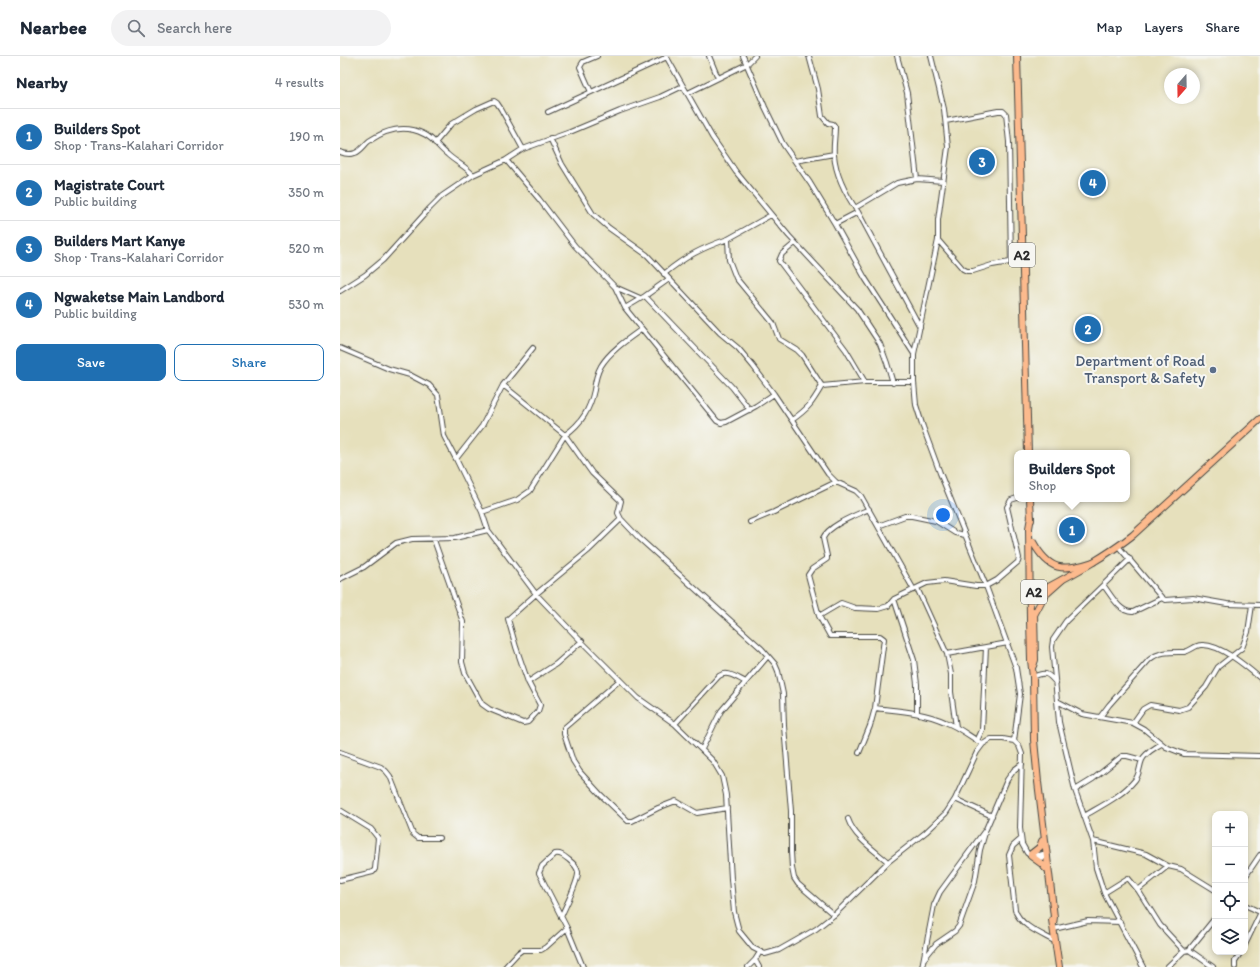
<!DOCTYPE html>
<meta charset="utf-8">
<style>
:root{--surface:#fff;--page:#f2f2f3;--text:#1f2937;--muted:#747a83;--line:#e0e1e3;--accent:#1f6fb2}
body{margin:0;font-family:Itim,sans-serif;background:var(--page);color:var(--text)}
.controls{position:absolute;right:12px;bottom:12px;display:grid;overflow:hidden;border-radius:8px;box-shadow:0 2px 6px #0003}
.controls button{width:36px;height:36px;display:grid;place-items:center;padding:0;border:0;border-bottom:1px solid var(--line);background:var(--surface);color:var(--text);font:20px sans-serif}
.compass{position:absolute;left:824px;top:12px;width:36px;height:36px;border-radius:50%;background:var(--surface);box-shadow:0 2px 6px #0003;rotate:200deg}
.you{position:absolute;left:603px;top:459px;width:14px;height:14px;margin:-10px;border:3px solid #fff;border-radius:50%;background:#1a73e8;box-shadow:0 0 0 6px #1a73e833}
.badge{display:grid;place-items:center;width:26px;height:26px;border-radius:50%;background:var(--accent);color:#fff;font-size:13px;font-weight:700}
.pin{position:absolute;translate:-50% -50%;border:2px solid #fff;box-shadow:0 1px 4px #0006}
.popup{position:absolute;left:674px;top:394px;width:116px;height:52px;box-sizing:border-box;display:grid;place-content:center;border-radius:8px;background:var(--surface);filter:drop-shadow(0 1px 3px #0005);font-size:13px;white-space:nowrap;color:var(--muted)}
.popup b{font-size:15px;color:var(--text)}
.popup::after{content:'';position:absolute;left:50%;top:100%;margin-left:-8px;border:8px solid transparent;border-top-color:var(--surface)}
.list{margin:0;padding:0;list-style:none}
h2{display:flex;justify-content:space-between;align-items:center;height:52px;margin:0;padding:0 16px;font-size:17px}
h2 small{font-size:13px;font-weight:400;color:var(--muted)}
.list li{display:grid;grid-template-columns:26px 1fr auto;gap:12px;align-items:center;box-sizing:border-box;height:56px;padding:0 16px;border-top:1px solid var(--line)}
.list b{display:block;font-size:15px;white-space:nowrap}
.list p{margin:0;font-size:13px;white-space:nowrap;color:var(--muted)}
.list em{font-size:13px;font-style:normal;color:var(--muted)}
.actions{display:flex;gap:8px;padding:12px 16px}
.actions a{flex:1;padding:9px 0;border:1px solid var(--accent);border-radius:8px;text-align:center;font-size:14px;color:var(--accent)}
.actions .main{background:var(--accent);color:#fff}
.icon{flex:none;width:22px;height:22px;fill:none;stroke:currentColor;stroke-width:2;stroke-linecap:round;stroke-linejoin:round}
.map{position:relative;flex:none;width:920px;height:911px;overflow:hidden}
header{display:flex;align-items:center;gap:24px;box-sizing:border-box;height:56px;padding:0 20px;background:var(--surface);border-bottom:1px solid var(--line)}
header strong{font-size:19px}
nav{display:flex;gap:22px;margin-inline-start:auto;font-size:14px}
.search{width:280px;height:36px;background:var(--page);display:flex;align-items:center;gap:10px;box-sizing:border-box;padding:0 14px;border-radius:22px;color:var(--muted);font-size:15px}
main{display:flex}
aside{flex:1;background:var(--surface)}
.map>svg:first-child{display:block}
</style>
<header>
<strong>Nearbee</strong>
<div class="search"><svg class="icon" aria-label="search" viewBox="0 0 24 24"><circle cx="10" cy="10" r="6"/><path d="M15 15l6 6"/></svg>Search here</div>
<nav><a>Map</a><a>Layers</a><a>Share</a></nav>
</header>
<main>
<aside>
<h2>Nearby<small>4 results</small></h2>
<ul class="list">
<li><span class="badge">1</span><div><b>Builders Spot</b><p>Shop · Trans-Kalahari Corridor</p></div><em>190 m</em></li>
<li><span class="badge">2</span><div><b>Magistrate Court</b><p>Public building</p></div><em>350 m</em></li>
<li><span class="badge">3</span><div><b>Builders Mart Kanye</b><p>Shop · Trans-Kalahari Corridor</p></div><em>520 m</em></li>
<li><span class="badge">4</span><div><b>Ngwaketse Main Landbord</b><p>Public building</p></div><em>530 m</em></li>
</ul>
<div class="actions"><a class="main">Save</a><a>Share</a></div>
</aside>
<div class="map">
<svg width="920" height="911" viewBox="0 0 920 911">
<rect width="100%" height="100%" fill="#f6f6f2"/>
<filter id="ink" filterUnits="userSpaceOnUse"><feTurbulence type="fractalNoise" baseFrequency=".025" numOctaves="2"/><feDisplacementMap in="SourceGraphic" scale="8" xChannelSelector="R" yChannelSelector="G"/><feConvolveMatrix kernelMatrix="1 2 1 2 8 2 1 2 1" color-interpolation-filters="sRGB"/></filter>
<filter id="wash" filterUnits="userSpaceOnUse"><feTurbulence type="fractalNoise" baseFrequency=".012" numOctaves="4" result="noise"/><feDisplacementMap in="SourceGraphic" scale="16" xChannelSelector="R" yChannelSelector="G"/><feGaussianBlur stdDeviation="0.9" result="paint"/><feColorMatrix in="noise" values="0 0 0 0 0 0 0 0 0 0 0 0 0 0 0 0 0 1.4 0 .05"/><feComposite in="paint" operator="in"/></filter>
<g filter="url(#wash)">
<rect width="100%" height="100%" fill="#e6e0bc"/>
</g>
<g filter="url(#ink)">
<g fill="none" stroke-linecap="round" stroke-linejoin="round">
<!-- minor casing -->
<g stroke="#474641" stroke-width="6">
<path id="minor" d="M326 0 372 81 396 116 449 180 517 253 540 288 547 307 553 327
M369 0 378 22
M403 0 425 51 443 88 470 127 495 168 518 156 580 271
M469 0 478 33 482 60 488 67 493 68 495 71C495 81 493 90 494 99 496 121 506 139 518 156
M557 0 567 37 577 123
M591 0 604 53 608 91 598 164V184L574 298V326L576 349 583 371 600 417 646 530 676 612 680 638 674 685
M251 36 240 11 243 6 257 0
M348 37 407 8 415 0
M208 56 327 1
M606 65 658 55H663L666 58 669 86 671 206
M210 82 222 108 253 158 269 172 307 199 380 277 398 292 413 310 434 338 488 418 496 426 516 435 521 440 574 534
M95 87 111 68 136 53 154 45 157 47 161 53 183 93
M0 96C5 98 10 99 15 97 21 95 24 89 29 85 45 74 65 68 84 78 93 82 99 92 107 98 115 106 126 110 133 119
M166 104 199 143 235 190 275 231 285 252 377 365 381 367 386 366 416 350 434 338
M455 105 494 98
M515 152 557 127 577 123 603 125
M431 159 388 183 389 204 396 222 433 267 439 283 457 294 462 299 482 330
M495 168 525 222 574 298
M598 184 623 213 627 215H633L652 209 682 204
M455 187 442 198 439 205 506 294 525 326
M324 218C346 200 362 192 388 183
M275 231 300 242
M0 235 25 219 43 204 90 152 102 140 133 119 166 104 183 93 230 76 280 55 320 41 343 30
M305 240 392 331 410 354
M285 252 305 240 329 223
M0 292 49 313 70 319 89 329 98 339 104 380 116 403 142 456 148 474 196 538 236 580 298 642 335 668 373 705 382 720 386 739 391 823 394 856 399 875 413 892 425 898 439 894 476 873 494 859 548 806 586 776 606 757 615 743 637 696 643 688 651 683H663L674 685 679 690 682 698 680 772 682 788 687 797 691 800 699 802 708 801
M163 329 225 379 252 417 281 445 278 457 281 463
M452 364C469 352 472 347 482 330L525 326H574
M116 403 142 370 163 329 193 292
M142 456 177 444 190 435 225 379C242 367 250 353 254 334 255 326 257 317 261 310 270 295 288 283 302 273
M410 466 434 456 496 426
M538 470 565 460H572L596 465 615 477 625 479
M94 484 123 566 122 606 125 617 142 648 149 653 183 667 188 666 198 655 200 649 188 626 176 591 168 563 196 538 248 495 281 463 299 482 422 593 435 608 438 615 443 638 444 670 451 755V796L452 812 454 822 458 828 494 859
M778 490 822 542 825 544 853 542 887 548 920 549
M790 503 726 565 713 584 712 591 719 666 735 734 753 785 806 798 828 810 841 813 875 834
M0 523 24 511 56 487 72 483 115 482 148 474
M764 530C771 539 780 557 793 556L822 542
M577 532 607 598 611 618V636L616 671
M554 543 574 604 577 628V656
M479 560 501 547 515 552 538 553 548 550 554 543 587 527 604 525 636 530H646L657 524 678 506 679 502 667 451 671 444 677 442
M607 598 668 587
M693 621C705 615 708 617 716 627
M280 624 224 672V678L233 705 240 716 261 739 288 765H292L318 752 336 745 357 757 387 752
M188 626 216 608 242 585
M717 645 742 658 793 667 804 673 826 691 844 698 920 700
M535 652C559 655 583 656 605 666 619 671 630 681 643 688
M760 661 769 649 809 604C819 595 831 596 844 596 851 595 855 589 861 589 879 587 907 611 920 622
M793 667 803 653 810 649 839 654 848 651 866 631 878 611 902 592 908 576 912 549
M335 668 379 620C388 614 397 622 406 626
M637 685 642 674 646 591
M362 693 381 655 428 600
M0 696 41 711 46 715 50 720 73 778 78 782H99
M519 697 530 670 535 652 544 583 540 580H490L479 560 468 519 472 513 487 503V500L483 482C489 469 516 459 529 453
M735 734 753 723 782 700H787L802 704
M615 743 652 760
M0 754 31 773 38 782 35 813 33 816 0 824
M744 760C761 750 782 740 795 724 800 718 799 711 802 704 805 697 815 692 821 688
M508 763C514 781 534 794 548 806
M681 783 673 790 669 799 675 854C680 870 702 878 716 886
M753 785 756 812 764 837 803 911
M691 798 699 799 707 797
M905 821 920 799
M798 834 828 810
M764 837 788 822 798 834 820 869 844 895
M905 849 920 856
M221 861C225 851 239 825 238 816 237 811 233 807 229 804 224 800 221 797 215 798L202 810 199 817 227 872 243 911
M714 873 748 865 780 866
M905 889 920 858
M849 894 873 911
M584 903 596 888 615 875 619 870 635 825 640 794 645 777
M415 904 419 911
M165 911 178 897 182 894H201L206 891 227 872
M408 911 415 904 420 896
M582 911 594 849 600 836 646 773 667 724 674 714 682 708
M827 911 844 895 849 894 875 862
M895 911V905L901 896"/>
</g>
<!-- primary casing -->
<g stroke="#474641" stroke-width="8">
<path id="primary" d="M690 541C725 522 761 504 793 479L920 363"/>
</g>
<!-- trunk casing -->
<g stroke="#474641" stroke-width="8">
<path id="trunk" d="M677 0 688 397
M690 443 691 464
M691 461 689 472 690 564 691 604 693 621 694 684 698 726 710 826 714 861 713 868
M693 486C709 515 723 516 753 506
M694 559 704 540 722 524
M693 610 695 604 694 555
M691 798 700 791 702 785
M691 800 702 808 705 812
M712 864 719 911"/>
</g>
<!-- minor -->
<use href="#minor" stroke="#fff" stroke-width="4"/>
<!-- primary -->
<use href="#primary" stroke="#fcba8d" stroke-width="6"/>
<!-- trunk -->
<use href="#trunk" stroke="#fcba8d" stroke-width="6"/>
</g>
</g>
<!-- markers -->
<circle fill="#5c6f8a" stroke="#f6f6f2" stroke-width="1.5" cx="873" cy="314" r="4"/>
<g text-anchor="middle" stroke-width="4" stroke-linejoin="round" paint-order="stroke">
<!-- shield labels -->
<g fill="#f6f6f2" stroke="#686867" stroke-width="1">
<rect x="669" y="187" width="26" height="24" rx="3"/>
<rect x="681" y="524" width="26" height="24" rx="3"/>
</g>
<g font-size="14" font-weight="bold" fill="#2b2b2b">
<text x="682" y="204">A2</text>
<text x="694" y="541">A2</text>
</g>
<!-- service labels -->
<g font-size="15" fill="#4e5e75" stroke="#f6f6f2" text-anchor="end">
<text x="865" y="310">Department of Road<tspan x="865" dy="17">Transport &amp; Safety</tspan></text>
</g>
</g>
</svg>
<div class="controls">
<button>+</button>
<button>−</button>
<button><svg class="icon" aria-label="locate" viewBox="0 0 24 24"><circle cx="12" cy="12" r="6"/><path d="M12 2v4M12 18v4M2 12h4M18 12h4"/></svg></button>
<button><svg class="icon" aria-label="layers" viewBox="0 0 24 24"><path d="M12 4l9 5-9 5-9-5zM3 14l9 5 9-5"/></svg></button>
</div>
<svg class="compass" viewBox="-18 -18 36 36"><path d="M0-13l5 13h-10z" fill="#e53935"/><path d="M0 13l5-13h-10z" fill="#747a83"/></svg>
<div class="you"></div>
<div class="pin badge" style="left:732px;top:474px">1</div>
<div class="popup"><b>Builders Spot</b>Shop</div>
<div class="pin badge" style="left:748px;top:273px">2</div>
<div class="pin badge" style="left:642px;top:106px">3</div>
<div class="pin badge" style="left:753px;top:127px">4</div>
</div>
</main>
